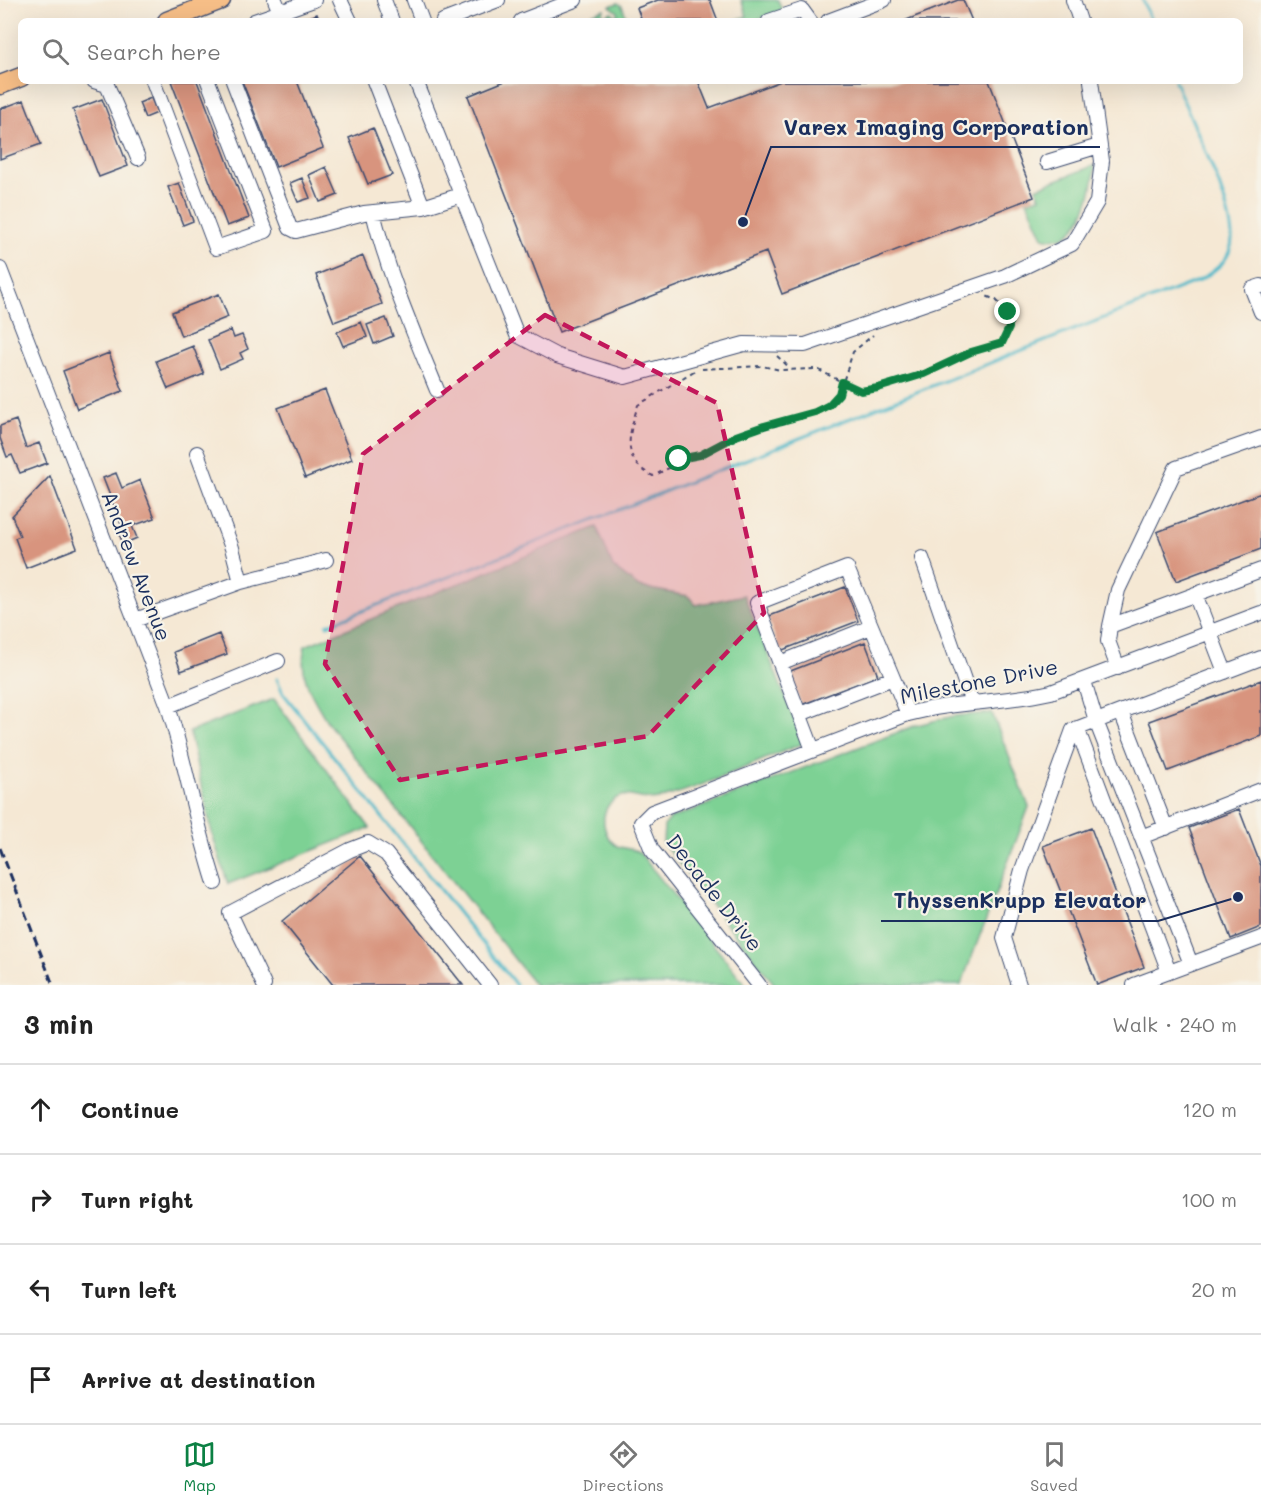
<!DOCTYPE html>
<meta charset="utf-8">
<style>
:root{--surface:#fff;--page:#f2f2f2;--text:#222;--muted:#767676;--line:#e0e0e0;--accent:#0b8043}
body{margin:0;font-family:Mali,sans-serif;background:var(--page);color:var(--text)}
.stop{position:absolute;width:18px;height:18px;margin:-14px;border:4px solid #0b8043;border-radius:50%;background:#fff}
.stop.end{background:#0b8043;border-color:#fff;box-shadow:0 2px 6px #0008}
.list{margin:0;padding:0;list-style:none}
h2{display:flex;justify-content:space-between;align-items:center;height:78px;margin:0;padding:0 24px;font-size:26px}
h2 small{font-size:20px;font-weight:400;color:var(--muted)}
.list li{display:grid;grid-template-columns:39px 1fr auto;gap:18px;align-items:center;box-sizing:border-box;height:90px;padding:0 24px;border-top:2px solid var(--line)}
.list b{display:block;font-size:22px;white-space:nowrap}
.list em{font-size:20px;font-style:normal;color:var(--muted)}
.icon{flex:none;width:33px;height:33px;fill:none;stroke:currentColor;stroke-width:2;stroke-linecap:round;stroke-linejoin:round}
.map{position:relative;flex:none;width:1261px;height:985px;overflow:hidden}
.search{position:absolute;background:var(--surface);box-shadow:0 6px 24px #0002;left:18px;right:18px;top:18px;height:66px;display:flex;align-items:center;gap:15px;box-sizing:border-box;padding:0 21px;border-radius:9px;color:var(--muted);font-size:22px}
.sheet{height:438px;background:var(--surface)}
nav{display:flex;justify-content:space-around;align-items:center;box-sizing:border-box;height:84px;border-top:2px solid var(--line);background:var(--surface);font-size:16px;color:var(--muted)}
nav a{display:grid;justify-items:center;gap:3px}
nav .on{color:var(--accent)}
.map>svg:first-child{display:block}
</style>
<div class="map">
<svg width="1261" height="985" viewBox="0 0 1261 985">
<rect width="100%" height="100%" fill="#f7f3e8"/>
<filter id="ink" filterUnits="userSpaceOnUse"><feTurbulence type="fractalNoise" baseFrequency=".0167" numOctaves="2"/><feDisplacementMap in="SourceGraphic" scale="12" xChannelSelector="R" yChannelSelector="G"/><feConvolveMatrix kernelMatrix="1 2 1 2 8 2 1 2 1" color-interpolation-filters="sRGB"/></filter>
<filter id="wash" filterUnits="userSpaceOnUse"><feTurbulence type="fractalNoise" baseFrequency=".008" numOctaves="4" result="noise"/><feDisplacementMap in="SourceGraphic" scale="24" xChannelSelector="R" yChannelSelector="G"/><feGaussianBlur stdDeviation="1.35" result="paint"/><feColorMatrix in="noise" values="0 0 0 0 0 0 0 0 0 0 0 0 0 0 0 0 0 1.4 0 .05"/><feComposite in="paint" operator="in"/></filter>
<g filter="url(#wash)">
<rect width="100%" height="100%" fill="#f5e8d4"/>
<!-- green -->
<path fill="#7dd194" stroke="#4c8079" stroke-width="1.5" d="M741 0H778L782 10 755 21H734L747 16Z
M618 3 622 6 628 21H601L592 17V14L604 9 602 17 612 12 617 18 618 12 610 6Z
M1095 165C1094 190 1081 249 1043 237L1027 201 1040 197 1036 188Z
M597 527 613 567 639 587 688 596 696 605 744 595 804 743C758 761 706 786 658 799 640 804 624 784 608 806 600 818 604 838 617 846 624 849 632 848 639 852L746 985H535L328 723C312 696 298 678 305 646Z
M274 699 370 828 228 884 213 837 189 732Z
M992 713 1029 807 961 985H775L663 843 664 826 671 818 680 815 917 725 954 716Z"/>
<g fill="none" stroke-linecap="round" stroke-linejoin="round">
<!-- stream -->
<path stroke="#4cb8c9" stroke-width="3" d="M1143 0 1151 21
M327 625 1200 280C1216 270 1232 259 1232 238 1231 199 1191 120 1175 81
M277 679 283 693 516 985"/>
</g>
<g id="blocks">
<!-- building -->
<path fill="#d8947e" d="M658 0H710L718 21H642L637 8Z
M958 0H963L972 21H904Z
M317 14 320 21H300Z
M171 81H197L249 218 227 226Z
M242 81H297L323 148 276 167Z
M505 81H698L709 108 781 81H989L1034 197 782 294 766 252 559 332 468 96Z
M151 98 157 113 145 118 139 103Z
M102 99 128 166 99 177 73 110Z
M24 100 41 144 0 159V109Z
M373 128 392 175 368 184 349 138Z
M326 167 338 195 320 202 309 175Z
M302 178 310 198 298 202 290 183Z
M179 183 193 221 183 225 168 187Z
M363 256 382 304 334 322 316 275Z
M219 294 228 317 181 336 172 312Z
M386 318 393 336 374 344 367 325Z
M361 322 367 337 343 346 337 332Z
M231 330 234 338 242 335 248 349 240 353 243 359 220 369 208 340Z
M193 346 204 374 168 389 156 361Z
M109 353 123 391 77 409 63 371Z
M325 390 352 459 305 478 278 408Z
M16 420 26 448 39 443 47 463 20 473 12 455 7 457 0 438V426Z
M116 473 122 488 140 480 155 518 132 526 137 538 123 544 118 531 123 529 103 478Z
M50 476 77 548 26 568 15 538 20 536 12 516Z
M1261 493V549L1176 581 1157 532Z
M845 587 858 621 780 651 767 617Z
M219 634 227 654 181 671 174 652Z
M865 642 878 676 801 705 788 672Z
M1261 680V736L1168 771 1149 721Z
M1239 809 1261 866V927L1231 939 1189 828Z
M1091 828 1144 967 1097 985 1043 846Z
M360 856 463 985H333L282 921Z"/>
</g>
</g>
<g filter="url(#ink)">
<use href="#blocks" fill-opacity="0" stroke="#3c4b70" stroke-width="1.5"/>
<g fill="none" stroke-linecap="round" stroke-linejoin="round">
<!-- minor casing -->
<g stroke="#3c4b70" stroke-width="16">
<path id="minor" d="M340 0 350 21
M384 0 392 21
M414 0 422 21
M1073 0 1080 21
M280 12 314 0
M254 21 280 12 275 0
M443 21 498 0
M521 21 575 0
M769 21 802 10 810 21
M828 21 884 0
M94 81 107 85 138 158
M153 81 216 248 266 231 208 81
M233 81 290 228 296 231 364 213 423 207
M374 81 423 207 461 195
M416 81 517 335 557 356 625 377 744 344 805 345 1005 276 1072 244 1097 202 1102 161 1091 81
M1047 162 1099 146
M373 212C388 274 413 331 437 390
M0 269 168 706C186 765 196 825 215 883
M1261 286 1252 289 1261 312
M1261 438 1176 468 1118 590 1110 626 1261 570
M922 558 972 703
M241 582 326 560
M1195 594 1225 672
M135 620 241 582 232 548 197 453
M1110 626 1108 641 1118 668
M780 663 871 627
M1084 681 1096 721 1191 964
M168 706 278 661
M1121 712 1166 828
M800 714 893 678
M1077 728 1169 972
M813 750 757 603 847 568 908 714
M1141 837 1261 790
M264 985 230 913 350 850 368 843 386 854 490 985
M759 985 652 850 641 823 652 812 908 714C955 701 1004 703 1051 692L1261 613
M1019 985 1004 938 1022 870 1073 730 1261 658
M1134 985 1261 938"/>
</g>
<!-- major casing -->
<g stroke="#3c4b70" stroke-width="21">
<path id="major" d="M167 21 221 0
M0 85 21 77"/>
</g>
<!-- path -->
<path stroke="#3c4b70" stroke-width="2" stroke-dasharray="4.5 4.5" stroke-linecap="butt" d="M777 356 790 368
M702 369 762 366 780 370 817 369 842 382
M694 371 638 405C629 434 620 460 653 476L669 468 679 459 700 455 736 436 787 422 829 405 839 394 853 352 873 335
M842 382 861 391 878 388 939 368 971 352 1002 343 1009 329 1008 312 996 300 986 296"/>
<!-- minor -->
<use href="#minor" stroke="#fff" stroke-width="14"/>
<!-- major -->
<use href="#major" stroke="#f6be87" stroke-width="18"/>
<!-- rail -->
<path stroke="#1b2f5e" stroke-width="3" stroke-dasharray="9 4.5" stroke-linecap="butt" d="M0 848 53 985"/>
</g>
</g>
<g fill="none" stroke-linecap="round" stroke-linejoin="round" filter="url(#ink)">
<!-- route -->
<path stroke="#0b8043" stroke-width="8" d="M679 459 700 455 736 436 764 426 815 412 829 405 839 394 842 382 861 391 878 388 924 374 971 352 1002 343 1009 328 1008 312"/>
</g>
<!-- marked area -->
<path fill="#c2185b" fill-opacity="0.2" stroke="#c2185b" stroke-width="4.5" stroke-dasharray="12 8" stroke-linejoin="round" d="M545 315 717 403 764 613 648 736 400 780 325 664 363 454Z"/>
<g text-anchor="middle" stroke-width="4.5" stroke-linejoin="round" paint-order="stroke">
<!-- street labels -->
<g font-size="21" fill="#1b2f5e" stroke="#f7f3e8">
<text transform="translate(136 566) rotate(69)" y="7">Andrew Avenue</text>
<text transform="translate(979 682) rotate(-11)" y="7">Milestone Drive</text>
<text transform="translate(714 893) rotate(52)" y="7">Decade Drive</text>
</g>
</g>
<!-- callouts -->
<path fill="none" stroke="#1b2f5e" stroke-width="2" d="M743 222L771 147H1100M1238 897L1158 921H881"/>
<g fill="#1b2f5e" stroke="#f7f3e8" stroke-width="2">
<circle cx="743" cy="222" r="6"/>
<circle cx="1238" cy="897" r="6"/>
</g>
<g font-size="22" text-anchor="middle" font-weight="bold" fill="#1b2f5e" stroke="#f7f3e8" stroke-width="4.5" stroke-linejoin="round" paint-order="stroke">
<text x="936" y="135">Varex Imaging Corporation</text>
<text x="1020" y="908">ThyssenKrupp Elevator</text>
</g>
</svg>
<div class="stop" style="left:679px;top:459px"></div>
<div class="stop end" style="left:1008px;top:312px"></div>
<div class="search"><svg class="icon" aria-label="search" viewBox="0 0 24 24"><circle cx="10" cy="10" r="6"/><path d="M15 15l6 6"/></svg>Search here</div>
</div>
<section class="sheet">
<h2>3 min<small>Walk · 240 m</small></h2>
<ul class="list">
<li><svg class="icon" aria-label="ahead" viewBox="0 0 24 24"><path d="M12 20V5M6 11l6-6 6 6"/></svg><div><b>Continue</b></div><em>120 m</em></li>
<li><svg class="icon" aria-label="right" viewBox="0 0 24 24"><path d="M7 20v-9h11M14 6l5 5-5 5"/></svg><div><b>Turn right</b></div><em>100 m</em></li>
<li><svg class="icon" aria-label="left" viewBox="0 0 24 24"><path d="M17 20v-9H6M10 6l-5 5 5 5"/></svg><div><b>Turn left</b></div><em>20 m</em></li>
<li><svg class="icon" aria-label="arrive" viewBox="0 0 24 24"><path d="M6 21V4h12l-3 4 3 4H6"/></svg><div><b>Arrive at destination</b></div></li>
</ul>
</section>
<nav>
<a class="on"><svg class="icon" aria-label="map" viewBox="0 0 24 24"><path d="M3 6l6-2 6 2 6-2v14l-6 2-6-2-6 2zM9 4v14M15 6v14"/></svg>Map</a>
<a><svg class="icon" aria-label="directions" viewBox="0 0 24 24"><path d="M12 3l9 9-9 9-9-9zM9 14v-3h6M13 9l2 2-2 2"/></svg>Directions</a>
<a><svg class="icon" aria-label="saved" viewBox="0 0 24 24"><path d="M7 4h10v16l-5-4-5 4z"/></svg>Saved</a>
</nav>
